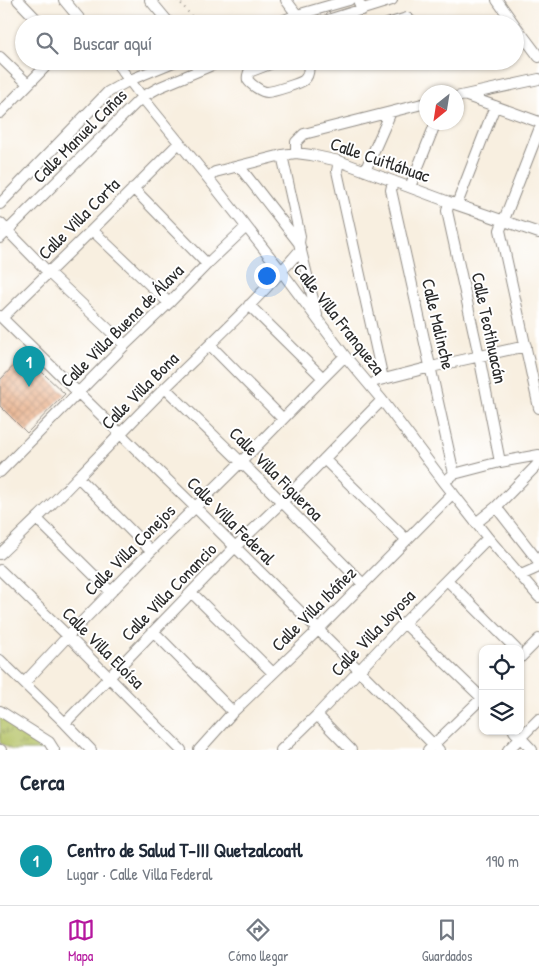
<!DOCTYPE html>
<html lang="es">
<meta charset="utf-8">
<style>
:root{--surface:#fff;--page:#f6f6f7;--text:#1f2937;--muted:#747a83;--line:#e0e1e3;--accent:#b5179e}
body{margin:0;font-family:"Patrick Hand",sans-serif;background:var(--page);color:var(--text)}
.controls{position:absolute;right:15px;bottom:15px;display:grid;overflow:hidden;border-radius:10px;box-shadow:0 1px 4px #0004}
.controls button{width:45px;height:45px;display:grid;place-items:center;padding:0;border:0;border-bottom:1px solid var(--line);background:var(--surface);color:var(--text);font:25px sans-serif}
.compass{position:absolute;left:419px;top:85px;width:45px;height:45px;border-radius:50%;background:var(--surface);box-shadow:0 1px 4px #0004;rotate:210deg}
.you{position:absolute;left:266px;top:275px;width:18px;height:18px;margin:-12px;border:4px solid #fff;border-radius:50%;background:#1a73e8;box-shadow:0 0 0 8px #1a73e833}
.badge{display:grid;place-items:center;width:32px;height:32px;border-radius:50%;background:var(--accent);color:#fff;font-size:16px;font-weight:700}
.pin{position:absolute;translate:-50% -41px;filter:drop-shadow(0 1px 2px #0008)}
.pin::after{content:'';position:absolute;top:26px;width:18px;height:15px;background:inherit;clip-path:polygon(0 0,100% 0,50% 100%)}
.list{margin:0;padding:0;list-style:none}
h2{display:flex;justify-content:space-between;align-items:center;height:65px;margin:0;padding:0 20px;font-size:21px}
h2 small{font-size:16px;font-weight:400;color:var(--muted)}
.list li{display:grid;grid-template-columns:32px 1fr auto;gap:15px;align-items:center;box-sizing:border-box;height:90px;padding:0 20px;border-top:1px solid var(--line)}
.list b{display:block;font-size:19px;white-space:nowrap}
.list p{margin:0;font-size:16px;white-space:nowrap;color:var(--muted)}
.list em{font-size:16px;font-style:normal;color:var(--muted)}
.icon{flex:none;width:28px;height:28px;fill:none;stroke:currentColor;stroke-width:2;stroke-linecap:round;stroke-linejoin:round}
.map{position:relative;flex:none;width:539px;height:750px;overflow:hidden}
.search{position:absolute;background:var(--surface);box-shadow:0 1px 4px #0004;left:15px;right:15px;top:15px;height:55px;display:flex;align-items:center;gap:12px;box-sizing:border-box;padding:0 18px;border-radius:28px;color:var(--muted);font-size:19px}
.sheet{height:155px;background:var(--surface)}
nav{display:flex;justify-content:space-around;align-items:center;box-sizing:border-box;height:70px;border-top:1px solid var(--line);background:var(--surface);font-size:14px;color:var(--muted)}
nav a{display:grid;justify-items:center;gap:2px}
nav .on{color:var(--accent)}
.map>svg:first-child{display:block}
</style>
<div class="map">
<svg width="539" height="750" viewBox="0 0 539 750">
<defs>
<pattern id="grass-tufts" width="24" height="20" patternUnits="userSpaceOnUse" patternTransform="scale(1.25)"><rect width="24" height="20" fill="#b3c164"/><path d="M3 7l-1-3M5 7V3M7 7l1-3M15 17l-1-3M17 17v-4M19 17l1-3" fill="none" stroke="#929d53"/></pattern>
<pattern id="building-cross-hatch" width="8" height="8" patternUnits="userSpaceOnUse" patternTransform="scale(1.25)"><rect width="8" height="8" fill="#e6a980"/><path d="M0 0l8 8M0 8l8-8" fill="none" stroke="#bb8a69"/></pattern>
</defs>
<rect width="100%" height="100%" fill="#fff"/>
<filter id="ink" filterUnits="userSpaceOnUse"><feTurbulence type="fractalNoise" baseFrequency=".02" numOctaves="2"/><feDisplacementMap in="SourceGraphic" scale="10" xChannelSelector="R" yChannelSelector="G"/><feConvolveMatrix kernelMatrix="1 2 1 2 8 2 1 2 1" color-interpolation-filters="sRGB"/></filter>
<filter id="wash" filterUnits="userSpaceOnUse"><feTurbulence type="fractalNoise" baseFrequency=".0096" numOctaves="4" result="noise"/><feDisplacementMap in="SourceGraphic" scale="20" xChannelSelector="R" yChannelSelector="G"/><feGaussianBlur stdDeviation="1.12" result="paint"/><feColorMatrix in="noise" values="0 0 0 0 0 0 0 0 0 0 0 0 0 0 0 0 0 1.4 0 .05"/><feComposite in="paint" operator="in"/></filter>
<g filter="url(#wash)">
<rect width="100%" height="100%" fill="#f8efe0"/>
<!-- grass -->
<path fill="url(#grass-tufts)" stroke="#6f7648" d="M0 715 46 744 50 750H12L0 743Z"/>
<g id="blocks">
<!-- building -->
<path fill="url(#building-cross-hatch)" d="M24 355 65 394 27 433 0 406V380Z"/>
</g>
</g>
<g filter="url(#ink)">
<use href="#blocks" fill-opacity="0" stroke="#928d86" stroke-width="1"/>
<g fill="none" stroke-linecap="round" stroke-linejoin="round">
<!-- minor casing -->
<g stroke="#928d86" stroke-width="12">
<path id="minor" d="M18 0 41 24
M64 0 84 24
M150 0 170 24
M286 0 297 15
M358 0 362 10
M497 0 514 24
M274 24 297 15 349 0
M315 24 392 0
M387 24 407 18 412 22V24
M515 25 539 57
M0 57 28 84
M115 61 142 97 208 178 282 272 345 356 382 400 444 482 488 538 539 597
M278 61 249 72C248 75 247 77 248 80 251 85 262 92 267 92 273 92 301 83 304 80 310 75 309 67 308 61
M467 96 539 122
M456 97 539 79
M0 113 51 61
M539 130 500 230 539 408
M296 153V142L304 134 426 103
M282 155 300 236 299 243 317 315
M339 161 337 171 383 379
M239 166 299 243
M365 171 391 112
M208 178 215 172 282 155 296 153 311 155 339 161 449 202 539 233
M393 181 391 190 454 474
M410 187 436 122
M133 188 207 264
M449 202 447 211 479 356 500 462
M0 204 108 92 130 80 176 61
M457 204 495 106
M0 223 48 272 125 345
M92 230 169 303
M0 238 142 97 160 87 222 61
M249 305 323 378
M0 316 195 507 439 750
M2 318 92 230 179 143
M210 345 283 419
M376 381 431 367 526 346
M165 388 282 502 363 584
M324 459 407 540
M0 472 125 345 169 303 207 264 246 227
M78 477 151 551
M449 478 454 474 500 462 539 455
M496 507 539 562
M37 519 111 592
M476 523 496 507 539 463
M0 554C26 529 53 504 78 477 107 448 134 419 163 390 210 344 258 300 301 249
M0 570 68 636 181 750
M521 575 539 567
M447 580 516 649
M192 593 273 673
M404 623 483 699
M154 632 233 712
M520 658 539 639
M0 660 65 723 91 750
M24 683 68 636 151 551 241 462 323 378 345 356
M0 711 49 742 54 750
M317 715 351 750
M65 723 235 547 282 502 382 400
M514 731 532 750
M0 750H1
M199 750 233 712 318 630 453 493
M281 750 317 715 404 623 488 538
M428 750 483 697
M508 750 539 719"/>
</g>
<!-- path -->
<path stroke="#928d86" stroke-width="2" stroke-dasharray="1 4" stroke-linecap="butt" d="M178 0 198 24"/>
<!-- minor -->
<use href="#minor" stroke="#fff" stroke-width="10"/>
</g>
</g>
<g text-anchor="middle" stroke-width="4" stroke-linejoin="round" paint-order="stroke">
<!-- street labels -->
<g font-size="18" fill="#2b2b2b" stroke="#fff">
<text transform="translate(80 136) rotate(-45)" y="6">Calle Manuel Cañas</text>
<text transform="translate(380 160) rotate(19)" y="6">Calle Cuitláhuac</text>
<text transform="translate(79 219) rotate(-45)" y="6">Calle Villa Corta</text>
<text transform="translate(339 319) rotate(52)" y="6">Calle Villa Franqueza</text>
<text transform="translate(438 324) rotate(77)" y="6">Calle Malinche</text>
<text transform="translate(122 326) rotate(-45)" y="6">Calle Villa Buena de Álava</text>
<text transform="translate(489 328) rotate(78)" y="6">Calle Teotihuacán</text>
<text transform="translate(140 391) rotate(-45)" y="6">Calle Villa Bona</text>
<text transform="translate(276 474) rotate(45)" y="6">Calle Villa Figueroa</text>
<text transform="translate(231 521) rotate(45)" y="6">Calle Villa Federal</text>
<text transform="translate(130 550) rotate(-45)" y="6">Calle Villa Conejos</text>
<text transform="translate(169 592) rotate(-46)" y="6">Calle Villa Conancio</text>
<text transform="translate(314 609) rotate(-45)" y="6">Calle Villa Ibáñez</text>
<text transform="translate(373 633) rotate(-46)" y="6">Calle Villa Joyosa</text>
<text transform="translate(103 648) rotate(45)" y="6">Calle Villa Eloísa</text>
</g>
</g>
</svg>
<div class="controls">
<button><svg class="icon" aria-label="locate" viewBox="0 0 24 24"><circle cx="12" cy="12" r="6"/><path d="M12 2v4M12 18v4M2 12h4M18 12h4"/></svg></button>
<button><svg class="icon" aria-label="layers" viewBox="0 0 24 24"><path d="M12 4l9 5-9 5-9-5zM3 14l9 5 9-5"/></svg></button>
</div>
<svg class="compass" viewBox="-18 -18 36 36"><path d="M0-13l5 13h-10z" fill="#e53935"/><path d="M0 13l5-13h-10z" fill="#747a83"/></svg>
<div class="you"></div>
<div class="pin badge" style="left:29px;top:387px;background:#0f9aa8">1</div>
<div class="search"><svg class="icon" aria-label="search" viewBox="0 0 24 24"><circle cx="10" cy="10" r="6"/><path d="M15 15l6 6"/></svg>Buscar aquí</div>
</div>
<section class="sheet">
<h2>Cerca<small></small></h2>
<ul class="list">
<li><span class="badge" style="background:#0f9aa8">1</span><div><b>Centro de Salud T-III Quetzalcoatl</b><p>Lugar · Calle Villa Federal</p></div><em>190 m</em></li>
</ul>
</section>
<nav>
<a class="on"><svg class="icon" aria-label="map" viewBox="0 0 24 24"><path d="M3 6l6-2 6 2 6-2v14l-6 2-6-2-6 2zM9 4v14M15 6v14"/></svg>Mapa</a>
<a><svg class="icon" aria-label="directions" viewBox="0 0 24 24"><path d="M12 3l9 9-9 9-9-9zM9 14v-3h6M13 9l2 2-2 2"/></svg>Cómo llegar</a>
<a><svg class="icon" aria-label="saved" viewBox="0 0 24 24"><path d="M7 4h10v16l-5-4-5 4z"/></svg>Guardados</a>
</nav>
